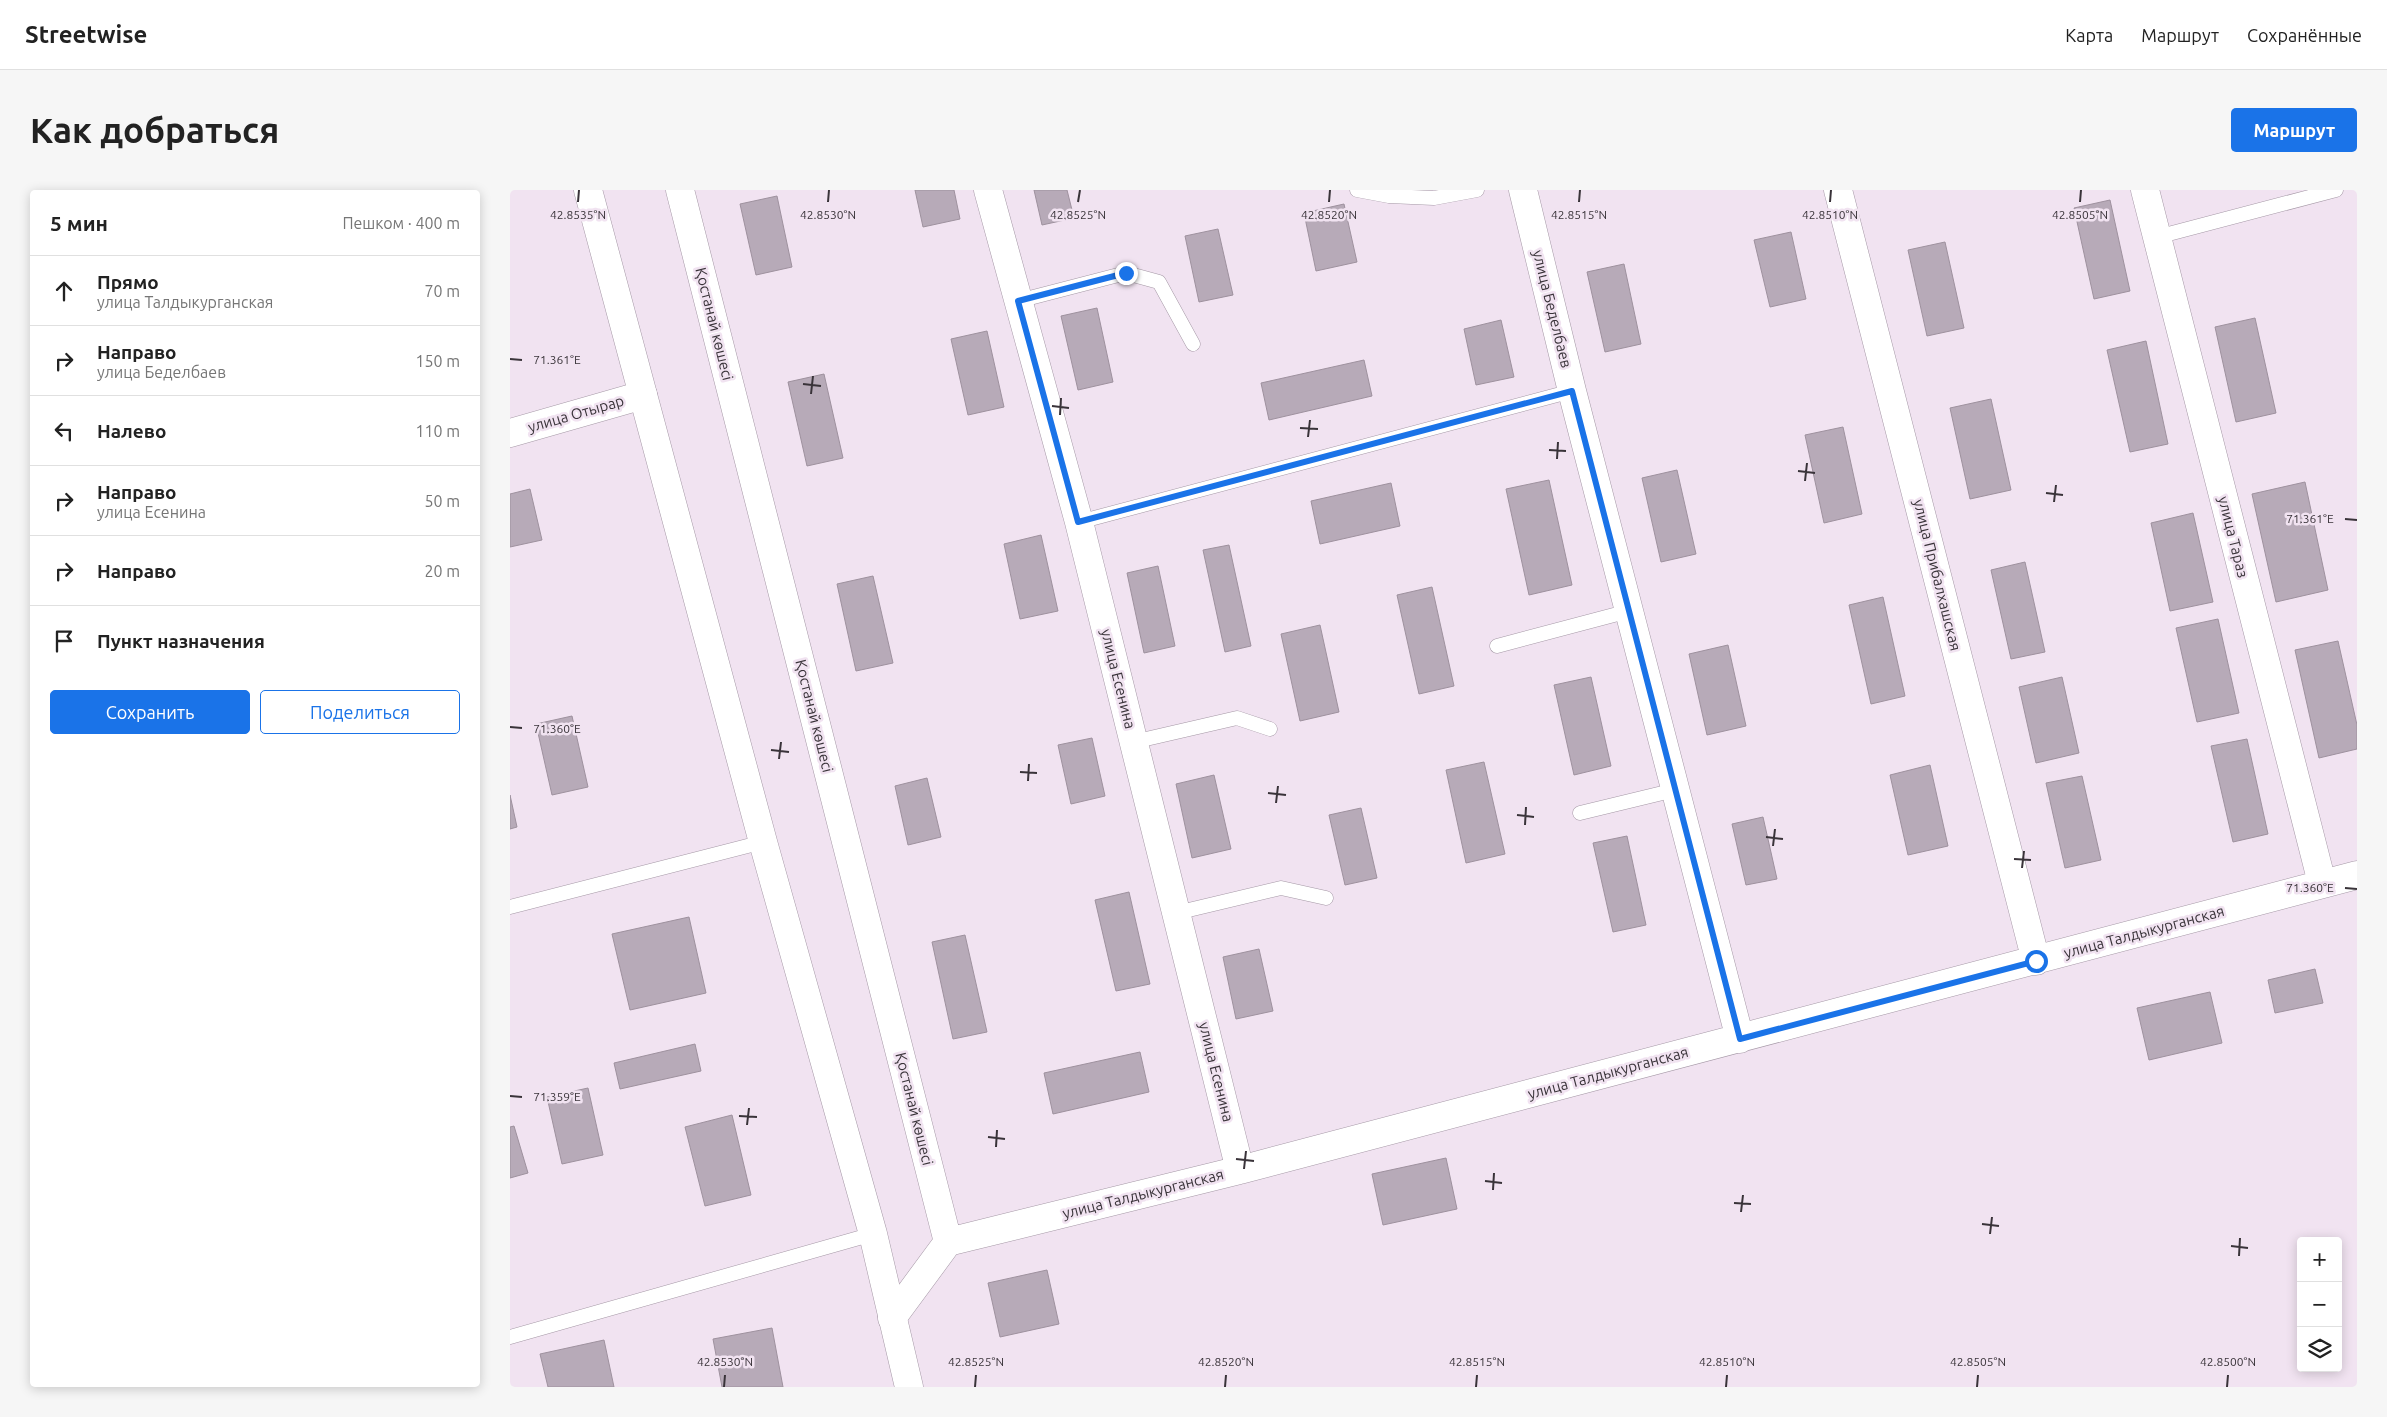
<!DOCTYPE html>
<html lang="ru">
<meta charset="utf-8">
<style>
:root{--surface:#fff;--page:#f6f6f6;--text:#222;--muted:#767676;--line:#e0e0e0;--accent:#1a73e8}
body{margin:0;font-family:Ubuntu,sans-serif;background:var(--page);color:var(--text)}
.controls{position:absolute;right:15px;bottom:15px;display:grid;overflow:hidden;border-radius:5px;box-shadow:0 2px 12px #0003}
.controls button{width:45px;height:45px;display:grid;place-items:center;padding:0;border:0;border-bottom:1px solid var(--line);background:var(--surface);color:var(--text);font:25px sans-serif}
.stop{position:absolute;width:15px;height:15px;margin:-11px;border:4px solid #1a73e8;border-radius:50%;background:#fff}
.stop.end{background:#1a73e8;border-color:#fff;box-shadow:0 1px 5px #0008}
.list{margin:0;padding:0;list-style:none}
h2{display:flex;justify-content:space-between;align-items:center;height:65px;margin:0;padding:0 20px;font-size:21px}
h2 small{font-size:16px;font-weight:400;color:var(--muted)}
.list li{display:grid;grid-template-columns:32px 1fr auto;gap:15px;align-items:center;box-sizing:border-box;height:70px;padding:0 20px;border-top:1px solid var(--line)}
.list b{display:block;font-size:19px;white-space:nowrap}
.list p{margin:0;font-size:16px;white-space:nowrap;color:var(--muted)}
.list em{font-size:16px;font-style:normal;color:var(--muted)}
.actions{display:flex;gap:10px;padding:15px 20px}
.actions a{flex:1;padding:11px 0;border:1px solid var(--accent);border-radius:5px;text-align:center;font-size:18px;color:var(--accent)}
.actions .main{background:var(--accent);color:#fff}
.icon{flex:none;width:28px;height:28px;fill:none;stroke:currentColor;stroke-width:2;stroke-linecap:round;stroke-linejoin:round}
.map{position:relative;flex:none;width:1847px;height:1197px;overflow:hidden;border-radius:5px}
header{display:flex;align-items:center;gap:30px;box-sizing:border-box;height:70px;padding:0 25px;background:var(--surface);border-bottom:1px solid var(--line)}
header strong{font-size:24px}
nav{display:flex;gap:28px;margin-inline-start:auto;font-size:18px}
.intro{display:flex;align-items:center;justify-content:space-between;box-sizing:border-box;height:120px;padding:0 30px}
h1{margin:0;font-size:35px}
.button{padding:12px 22px;border-radius:5px;background:var(--accent);color:#fff;font-size:18px;font-weight:700}
main{display:flex;gap:30px;padding:0 30px}
aside{flex:1;background:var(--surface);border-radius:5px;box-shadow:0 2px 12px #0003}
.map>svg:first-child{display:block}
</style>
<header>
<strong>Streetwise</strong>
<nav><a>Карта</a><a>Маршрут</a><a>Сохранённые</a></nav>
</header>
<div class="intro"><h1>Как добраться</h1><a class="button">Маршрут</a></div>
<main>
<aside>
<h2>5 мин<small>Пешком · 400 m</small></h2>
<ul class="list">
<li><svg class="icon" aria-label="ahead" viewBox="0 0 24 24"><path d="M12 20V5M6 11l6-6 6 6"/></svg><div><b>Прямо</b><p>улица Талдыкурганская</p></div><em>70 m</em></li>
<li><svg class="icon" aria-label="right" viewBox="0 0 24 24"><path d="M7 20v-9h11M14 6l5 5-5 5"/></svg><div><b>Направо</b><p>улица Беделбаев</p></div><em>150 m</em></li>
<li><svg class="icon" aria-label="left" viewBox="0 0 24 24"><path d="M17 20v-9H6M10 6l-5 5 5 5"/></svg><div><b>Налево</b></div><em>110 m</em></li>
<li><svg class="icon" aria-label="right" viewBox="0 0 24 24"><path d="M7 20v-9h11M14 6l5 5-5 5"/></svg><div><b>Направо</b><p>улица Есенина</p></div><em>50 m</em></li>
<li><svg class="icon" aria-label="right" viewBox="0 0 24 24"><path d="M7 20v-9h11M14 6l5 5-5 5"/></svg><div><b>Направо</b></div><em>20 m</em></li>
<li><svg class="icon" aria-label="arrive" viewBox="0 0 24 24"><path d="M6 21V4h12l-3 4 3 4H6"/></svg><div><b>Пункт назначения</b></div></li>
</ul>
<div class="actions"><a class="main">Сохранить</a><a>Поделиться</a></div>
</aside>
<div class="map">
<svg width="1847" height="1197" viewBox="0 0 1847 1197">
<rect width="100%" height="100%" fill="#f1e3f1"/>
<!-- building -->
<path fill="#b7aab8" stroke="#9e919e" d="M405 0H444L450 29 413 37Z
M524 0H557L564 28 532 35Z
M267 6 282 77 246 85 230 14Z
M1600 10 1620 101 1584 109 1564 18Z
M834 14 847 72 806 81 794 23Z
M708 39 723 105 689 112 675 46Z
M1281 42 1296 109 1260 117 1244 50Z
M1435 52 1454 138 1417 146 1398 60Z
M1114 74 1131 154 1095 162 1077 82Z
M587 118 603 192 568 200 551 126Z
M1745 128 1766 223 1726 232 1705 137Z
M991 130 1004 187 966 195 954 139Z
M477 141 494 217 458 225 441 149Z
M1636 151 1658 254 1620 262 1597 160Z
M854 170 862 206 759 230 751 193Z
M314 184 333 268 297 276 278 192Z
M1481 209 1501 300 1460 309 1440 218Z
M1333 237 1352 324 1314 333 1295 245Z
M1167 280 1186 364 1151 372 1132 288Z
M1039 290 1062 395 1019 405 996 299Z
M1795 292 1818 400 1766 412 1742 304Z
M881 293 890 336 810 354 801 311Z
M20 299 32 350 0 357V304Z
M1683 323 1703 412 1660 421 1641 333Z
M531 345 548 421 510 429 494 354Z
M719 355 741 456 715 462 693 360Z
M1515 372 1535 462 1501 469 1481 380Z
M648 376 665 456 634 463 617 383Z
M363 386 383 473 346 481 327 394Z
M922 397 944 496 909 504 887 405Z
M1373 407 1395 506 1361 514 1339 415Z
M1708 429 1729 523 1687 532 1666 438Z
M810 435 829 522 790 531 771 444Z
M1828 451 1847 535V559L1809 568 1785 460Z
M1218 455 1236 536 1197 545 1179 464Z
M1081 487 1101 576 1064 585 1044 495Z
M1552 487 1569 563 1526 573 1509 497Z
M62 526 78 597 42 605 26 534Z
M582 548 595 606 561 614 548 555Z
M1737 549 1758 644 1723 652 1701 556Z
M974 572 995 664 956 673 936 580Z
M1420 575 1438 656 1398 665 1380 585Z
M704 585 721 659 682 668 666 594Z
M1572 586 1591 670 1555 678 1536 593Z
M417 588 431 647 398 655 385 596Z
M0 605 7 637 0 639Z
M851 618 867 688 835 695 819 625Z
M1253 627 1267 689 1236 695 1222 634Z
M1117 646 1136 735 1103 742 1083 653Z
M619 702 640 794 606 801 585 710Z
M179 727 196 803 120 820 102 744Z
M455 745 477 842 443 849 422 752Z
M749 759 763 821 726 829 713 767Z
M1805 779 1813 813 1765 823 1758 790Z
M1700 802 1712 853 1639 870 1627 818Z
M185 854 191 881 110 899 104 873Z
M630 862 639 902 543 924 534 883Z
M78 898 93 965 52 974 37 907Z
M222 925 241 1005 195 1016 175 937Z
M4 936 18 983 0 988V937Z
M936 968 947 1019 873 1035 862 984Z
M537 1080 549 1134 490 1147 478 1093Z
M262 1138 273 1197H212L203 1149Z
M94 1150 104 1197H38L30 1164Z"/>
<g fill="none" stroke-linecap="round" stroke-linejoin="round">
<!-- service casing -->
<g stroke="#a598a6" stroke-width="15">
<path id="service" d="M847 0 879 6 924 8 967 0
M1647 47 1826 0
M508 111 616 83 649 92 683 154
M569 332 1062 201
M987 456 1119 421
M623 552 727 528 760 539
M1070 623 1165 600
M0 717 253 652
M666 723 771 698 816 708
M0 1147 363 1044"/>
</g>
<!-- minor casing -->
<g stroke="#a598a6" stroke-width="29">
<path id="minor" d="M170 0 438 1052
M478 0 569 332 730 980
M1013 0 1062 201 1230 849
M1328 0 1526 771
M1635 0 1812 693
M0 243 133 205
M382 1128 438 1052 730 980 1847 685"/>
</g>
<!-- tertiary casing -->
<g stroke="#a598a6" stroke-width="29">
<path id="tertiary" d="M78 0 253 652 363 1044 399 1197"/>
</g>
<!-- service -->
<use href="#service" stroke="#fff" stroke-width="14"/>
<!-- minor -->
<use href="#minor" stroke="#fff" stroke-width="28"/>
<!-- tertiary -->
<use href="#tertiary" stroke="#fff" stroke-width="28"/>
</g>
<g fill="none" stroke-linecap="round" stroke-linejoin="round">
<!-- route -->
<path stroke="#1a73e8" stroke-width="6" d="M616 83 508 111 568 332 1062 201 1230 849 1526 771"/>
</g>
<!-- ticks -->
<path fill="none" stroke="#393339" stroke-width="2" d="M68 12 69 0M318 12 319 0M568 12 570 0M819 12 820 0M1069 12 1070 0M1320 12 1321 0M1570 12 1571 0M0 169 12 170M293 194 311 196M301 204 303 186M542 216 559 218M550 225 551 208M790 238 808 239M798 247 800 230M1039 260 1056 261M1047 269 1048 252M1288 281 1305 283M1295 291 1297 273M1536 303 1553 305M1544 312 1546 295M1835 329 1847 330M0 537 12 538M261 560 279 562M269 569 271 552M510 582 527 583M518 591 519 574M758 603 776 605M766 613 768 596M1007 625 1024 627M1015 635 1016 617M1256 647 1273 649M1263 656 1265 639M1504 669 1521 670M1512 678 1514 661M1835 698 1847 699M0 906 12 907M229 926 247 927M237 935 239 918M478 947 495 949M486 957 487 940M726 969 744 971M734 979 736 961M975 991 992 993M983 1000 984 983M1224 1013 1241 1014M1231 1022 1233 1005M1472 1034 1489 1036M1480 1044 1482 1027M1721 1056 1738 1058M1729 1066 1730 1048M214 1197 215 1185M465 1197 466 1185M715 1197 716 1185M966 1197 967 1185M1216 1197 1217 1185M1467 1197 1468 1185M1717 1197 1718 1185"/>
<g text-anchor="middle" stroke-width="5" stroke-linejoin="round" paint-order="stroke">
<!-- street labels -->
<g font-size="15" fill="#393339" stroke="#f1e3f1">
<text transform="translate(1042 119) rotate(76)" y="5">улица Беделбаев</text>
<text transform="translate(204 134) rotate(76)" y="5">Қостанай көшесі</text>
<text transform="translate(66 224) rotate(-16)" y="5">улица Отырар</text>
<text transform="translate(1723 347) rotate(76)" y="5">улица Тараз</text>
<text transform="translate(1427 385) rotate(76)" y="5">улица Прибалхашская</text>
<text transform="translate(608 489) rotate(76)" y="5">улица Есенина</text>
<text transform="translate(304 526) rotate(76)" y="5">Қостанай көшесі</text>
<text transform="translate(1634 742) rotate(-15)" y="5">улица Талдыкурганская</text>
<text transform="translate(706 882) rotate(76)" y="5">улица Есенина</text>
<text transform="translate(1098 883) rotate(-15)" y="5">улица Талдыкурганская</text>
<text transform="translate(404 919) rotate(76)" y="5">Қостанай көшесі</text>
<text transform="translate(633 1004) rotate(-14)" y="5">улица Талдыкурганская</text>
</g>
</g>
<g font-size="12" text-anchor="middle" fill="#393339" stroke="#f1e3f1" stroke-width="5" stroke-linejoin="round" paint-order="stroke">
<text x="318" y="29">42.8530°N</text>
<text x="568" y="29">42.8525°N</text>
<text x="819" y="29">42.8520°N</text>
<text x="1069" y="29">42.8515°N</text>
<text x="1320" y="29">42.8510°N</text>
<text x="1570" y="29">42.8505°N</text>
<text x="68" y="29">42.8535°N</text>
<text x="47" y="174">71.361°E</text>
<text x="1800" y="333">71.361°E</text>
<text x="47" y="543">71.360°E</text>
<text x="1800" y="702">71.360°E</text>
<text x="47" y="911">71.359°E</text>
<text x="215" y="1176">42.8530°N</text>
<text x="466" y="1176">42.8525°N</text>
<text x="716" y="1176">42.8520°N</text>
<text x="967" y="1176">42.8515°N</text>
<text x="1217" y="1176">42.8510°N</text>
<text x="1468" y="1176">42.8505°N</text>
<text x="1718" y="1176">42.8500°N</text>
</g>
</svg>
<div class="controls">
<button>+</button>
<button>−</button>
<button><svg class="icon" aria-label="layers" viewBox="0 0 24 24"><path d="M12 4l9 5-9 5-9-5zM3 14l9 5 9-5"/></svg></button>
</div>
<div class="stop" style="left:1526px;top:771px"></div>
<div class="stop end" style="left:616px;top:83px"></div>
</div>
</main>
